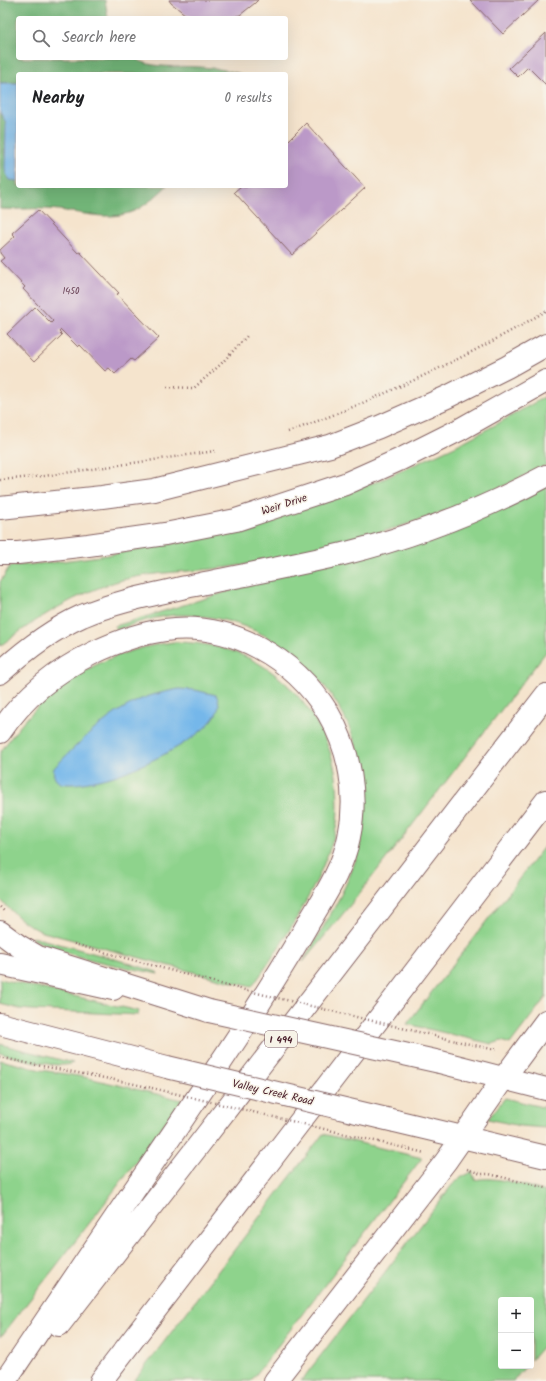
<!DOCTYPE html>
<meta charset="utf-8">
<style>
:root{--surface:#fff;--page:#f6f6f6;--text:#202124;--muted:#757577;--line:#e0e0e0}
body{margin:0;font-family:Kalam,sans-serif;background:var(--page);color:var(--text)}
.controls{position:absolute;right:12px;bottom:12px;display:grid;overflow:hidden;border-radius:4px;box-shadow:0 4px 16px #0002}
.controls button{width:36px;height:36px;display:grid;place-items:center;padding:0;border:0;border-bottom:1px solid var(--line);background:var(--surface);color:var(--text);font:20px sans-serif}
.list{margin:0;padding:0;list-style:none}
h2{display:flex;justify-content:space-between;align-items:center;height:52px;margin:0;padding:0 16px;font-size:17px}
h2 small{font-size:13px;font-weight:400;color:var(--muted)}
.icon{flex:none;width:22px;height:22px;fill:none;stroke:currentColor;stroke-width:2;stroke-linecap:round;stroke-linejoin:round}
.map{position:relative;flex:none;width:546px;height:1381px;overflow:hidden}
.search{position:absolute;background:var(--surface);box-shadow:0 4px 16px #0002;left:16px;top:16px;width:272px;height:44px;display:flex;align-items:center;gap:10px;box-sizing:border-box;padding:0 14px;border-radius:4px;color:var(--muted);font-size:15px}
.panel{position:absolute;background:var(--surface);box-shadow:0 4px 16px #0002;left:16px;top:72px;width:272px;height:116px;border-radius:4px}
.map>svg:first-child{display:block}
</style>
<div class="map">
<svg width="546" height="1381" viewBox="0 0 546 1381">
<rect width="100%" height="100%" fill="#f7f3e8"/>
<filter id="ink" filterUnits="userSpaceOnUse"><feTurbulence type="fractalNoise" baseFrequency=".025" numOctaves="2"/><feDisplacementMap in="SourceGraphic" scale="8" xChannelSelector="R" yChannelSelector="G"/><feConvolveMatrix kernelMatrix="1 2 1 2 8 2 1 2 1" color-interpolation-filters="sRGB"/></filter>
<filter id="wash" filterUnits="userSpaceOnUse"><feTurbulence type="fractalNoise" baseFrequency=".012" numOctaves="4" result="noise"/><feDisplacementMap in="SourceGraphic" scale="16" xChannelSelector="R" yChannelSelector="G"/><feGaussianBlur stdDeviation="0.9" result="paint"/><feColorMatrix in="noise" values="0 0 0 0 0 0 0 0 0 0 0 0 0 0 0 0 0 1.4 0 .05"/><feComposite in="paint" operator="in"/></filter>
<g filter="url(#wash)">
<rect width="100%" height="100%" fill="#f5e4cd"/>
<!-- green -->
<path fill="#8ed38c" stroke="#6c795c" d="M546 396V465C520 478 493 492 466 503 421 521 375 535 328 546 296 554 263 562 230 567 194 572 157 571 122 580 77 593 37 618 0 646V582L10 566 49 563 107 555 187 541 379 481 455 446 497 424Z
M546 487V652L352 903 303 962C328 918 359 873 364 822 376 713 288 612 177 615 156 616 136 623 116 630L115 626 262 581Z
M173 642C237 642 288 670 319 727 329 745 335 764 337 784 338 801 339 817 335 833 331 848 324 863 318 878 299 916 277 952 252 987L208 976 43 932C25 925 13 913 0 899V753C42 690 97 652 173 642Z
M546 844V997L543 1001 510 1044 501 1041 492 1044 407 1024Z
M33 937 115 959 157 972 158 974C117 965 68 958 31 938Z
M0 979 139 1011 138 1015 31 1010 20 1009 0 1004Z
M0 1044 73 1063C60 1070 15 1057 0 1053Z
M0 1060 41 1070 84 1077 182 1100 95 1216 0 1338Z
M505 1098 546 1108V1128L520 1126 488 1119Z
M323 1134 422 1158 251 1381H134Z
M472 1172 475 1180C494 1175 526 1186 546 1192V1343L531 1360V1300H501V1366H526L513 1381H301L452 1185 462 1177Z"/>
<!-- forest -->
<path fill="#72b578" stroke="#5e6a52" d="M0 0H105L108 18H18V58H134C154 70 179 65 201 67 215 68 228 70 241 74H18V83H0Z
M0 112C12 124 3 140 5 155 6 163 12 173 16 181H18V186H167C158 194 150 202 140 208 111 225 78 210 46 209 31 208 15 210 0 209Z"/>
<!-- water -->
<path fill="#75b7ea" stroke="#606b8a" d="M0 83H18V181L10 180 6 174 5 168 6 123 0 112Z
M179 689 195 690 216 695C237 727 136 769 114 776 99 780 81 785 66 784 56 784 52 776 54 768 76 745 106 716 135 702 148 695 164 692 179 689Z"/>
<g id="blocks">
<!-- building -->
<path fill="#bb99c8" d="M169 0H258L255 3 240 15 230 18H196L186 15 171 3Z
M470 0H539L503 34Z
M546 33V85L528 67 518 77 509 68Z
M306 123 365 188 292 255 234 192 241 186H286V143Z
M38 210 78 253 80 252 119 293 117 294 159 338 134 361 131 359 115 374 109 368 105 371 80 345 78 347 61 330 59 332 62 335 34 362 7 334 35 307 51 323 53 321 23 289 25 287 0 261 4 258 0 253V250L15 236 12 233Z"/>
</g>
</g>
<g filter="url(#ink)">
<use href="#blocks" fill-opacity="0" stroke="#866464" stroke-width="1"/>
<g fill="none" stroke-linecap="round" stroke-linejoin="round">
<!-- secondary casing -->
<g stroke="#866464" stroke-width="24">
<path id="secondary" d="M0 508 102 497 154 490 330 446 379 427 447 397 507 367 546 345
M0 553H18L88 545 165 534 236 520 345 484 401 459 459 430 546 381
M0 964 113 989
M0 1024 167 1067
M440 1062 546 1089
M395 1121 546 1157"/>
</g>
<!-- highway casing -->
<g stroke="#866464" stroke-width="24">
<path id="highway" d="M0 673C24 651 51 630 82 616 115 602 151 595 186 587 239 576 291 566 343 554 413 537 482 510 546 476
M0 732C23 698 56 671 93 653 116 642 140 633 165 630 231 621 294 658 328 713 350 750 358 795 349 837 343 868 325 895 309 922 292 952 273 982 254 1012 220 1064 185 1116 150 1167 101 1238 53 1310 5 1381
M0 932 19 946 38 957 209 1011
M59 1325 198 1146 546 695
M101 1381 546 801
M275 1381 446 1161 503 1079 546 1021"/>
</g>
<!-- path -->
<path stroke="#866464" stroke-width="2.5" stroke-dasharray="1 3" stroke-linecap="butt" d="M167 387 194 388 220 365 247 336
M288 432C377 400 464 359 546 311
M0 480 44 476 215 451
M0 907 4 911
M74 944 228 986
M456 1041 492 1049H499
M0 1057C50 1069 101 1076 152 1088
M379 1142 425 1153
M467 1169 481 1174H489L546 1188"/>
<!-- secondary -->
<use href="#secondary" stroke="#fff" stroke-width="22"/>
<!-- highway -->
<use href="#highway" stroke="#fff" stroke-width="22"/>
<!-- secondary-bridge casing -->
<g stroke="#866464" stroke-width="24" stroke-linecap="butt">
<path id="secondary-bridge" d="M209 1011 440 1062
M167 1067 395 1121"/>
</g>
<!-- path-bridge -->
<path stroke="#866464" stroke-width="2.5" stroke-dasharray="1 3" stroke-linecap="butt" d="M228 986 456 1041
M152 1088 379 1142"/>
<!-- secondary-bridge -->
<use href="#secondary-bridge" stroke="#fff" stroke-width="22"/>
</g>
</g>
<g text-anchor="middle" stroke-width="3" stroke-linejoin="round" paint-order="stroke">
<!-- number labels -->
<g font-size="9" fill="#663e52">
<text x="71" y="294">1450</text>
</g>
<!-- shield labels -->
<rect fill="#f7f3e8" stroke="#7e5f64" stroke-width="1" x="265" y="1031" width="32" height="16" rx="3"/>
<g font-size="10" font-weight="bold" fill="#4a1f2b">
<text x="281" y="1043">I 494</text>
</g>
<!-- street labels -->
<g font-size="11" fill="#4a1f2b" stroke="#f7f3e8">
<text transform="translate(284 504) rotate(-18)" y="4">Weir Drive</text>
<text transform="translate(273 1092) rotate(13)" y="4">Valley Creek Road</text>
</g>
</g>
</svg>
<div class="controls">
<button>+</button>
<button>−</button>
</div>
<div class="search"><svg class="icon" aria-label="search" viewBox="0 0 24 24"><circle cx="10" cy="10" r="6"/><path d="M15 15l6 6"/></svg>Search here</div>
<section class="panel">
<h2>Nearby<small>0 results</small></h2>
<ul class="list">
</ul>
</section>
</div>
